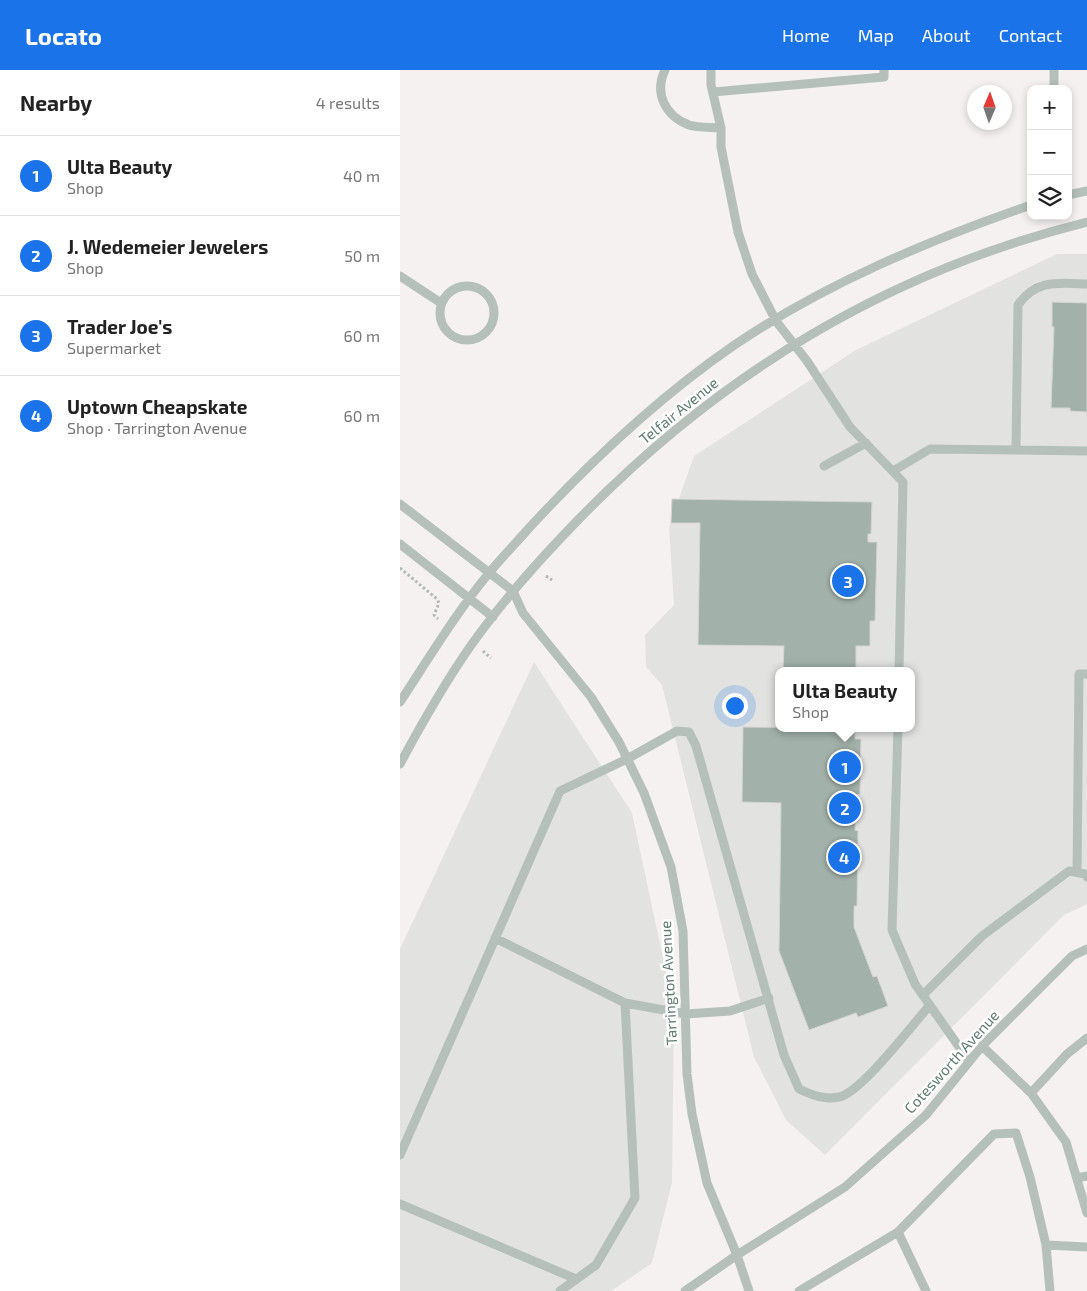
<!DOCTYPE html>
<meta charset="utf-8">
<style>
:root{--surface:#fff;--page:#f2f2f2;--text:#222;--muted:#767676;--line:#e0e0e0;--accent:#1a73e8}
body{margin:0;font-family:"Exo 2",sans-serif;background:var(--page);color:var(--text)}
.controls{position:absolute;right:15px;top:15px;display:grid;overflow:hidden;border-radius:10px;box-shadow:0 2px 8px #0003}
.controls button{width:45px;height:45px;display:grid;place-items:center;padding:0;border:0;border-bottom:1px solid var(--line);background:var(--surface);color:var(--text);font:25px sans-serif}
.compass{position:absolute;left:567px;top:15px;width:45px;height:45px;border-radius:50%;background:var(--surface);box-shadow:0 2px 8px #0003;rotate:2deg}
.you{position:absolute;left:334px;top:635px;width:18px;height:18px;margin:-12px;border:4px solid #fff;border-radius:50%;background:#1a73e8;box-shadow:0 0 0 8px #1a73e833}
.badge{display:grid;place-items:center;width:32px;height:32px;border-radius:50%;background:var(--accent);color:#fff;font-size:16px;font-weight:700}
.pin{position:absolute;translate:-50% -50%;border:2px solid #fff;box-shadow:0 1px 5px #0006}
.popup{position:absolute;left:375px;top:597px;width:140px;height:65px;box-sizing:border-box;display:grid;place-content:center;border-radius:10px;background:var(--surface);filter:drop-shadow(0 1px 4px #0005);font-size:16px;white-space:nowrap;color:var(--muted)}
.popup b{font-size:19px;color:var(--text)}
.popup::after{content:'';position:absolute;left:50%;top:100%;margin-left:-10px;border:10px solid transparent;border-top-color:var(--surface)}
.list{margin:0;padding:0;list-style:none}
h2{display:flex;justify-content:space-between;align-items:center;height:65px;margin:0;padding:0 20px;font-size:21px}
h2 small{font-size:16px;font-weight:400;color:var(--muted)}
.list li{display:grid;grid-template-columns:32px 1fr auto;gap:15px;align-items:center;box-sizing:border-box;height:80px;padding:0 20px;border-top:1px solid var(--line)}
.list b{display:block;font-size:19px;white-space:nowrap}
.list p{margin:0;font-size:16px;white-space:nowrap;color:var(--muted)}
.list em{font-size:16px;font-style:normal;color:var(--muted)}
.icon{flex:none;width:28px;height:28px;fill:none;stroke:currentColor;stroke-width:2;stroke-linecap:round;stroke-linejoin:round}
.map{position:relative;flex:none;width:687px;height:1221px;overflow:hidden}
header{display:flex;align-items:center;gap:30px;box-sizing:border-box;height:70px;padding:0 25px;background:var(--accent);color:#fff}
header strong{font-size:24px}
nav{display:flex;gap:28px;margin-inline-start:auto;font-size:18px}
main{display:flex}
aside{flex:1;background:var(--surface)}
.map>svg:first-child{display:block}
</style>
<header>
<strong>Locato</strong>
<nav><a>Home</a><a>Map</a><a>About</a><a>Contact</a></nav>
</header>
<main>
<aside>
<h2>Nearby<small>4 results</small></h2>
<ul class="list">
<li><span class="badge">1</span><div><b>Ulta Beauty</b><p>Shop</p></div><em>40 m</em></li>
<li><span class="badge">2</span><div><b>J. Wedemeier Jewelers</b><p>Shop</p></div><em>50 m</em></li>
<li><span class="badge">3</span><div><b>Trader Joe's</b><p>Supermarket</p></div><em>60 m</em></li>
<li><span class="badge">4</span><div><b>Uptown Cheapskate</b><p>Shop · Tarrington Avenue</p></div><em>60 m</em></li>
</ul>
</aside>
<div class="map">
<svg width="687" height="1221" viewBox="0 0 687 1221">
<rect width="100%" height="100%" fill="#f5f1f1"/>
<!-- built -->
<path fill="#e2e3e1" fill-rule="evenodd" d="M657 184H687V834L664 845 425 1085 386 1050 354 987 262 615 246 597 245 565 274 535 269 457 294 386 456 280ZM379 601H511V658H379Z
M134 592 232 743 274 939 272 1113 252 1193 211 1221H0V879Z"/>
<!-- building -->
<path fill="#a2b1a9" stroke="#d6d4d4" d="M652 232 687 233V342L670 341V338H651L654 257H652Z
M272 429 472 432 471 464H468V472H477L475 551H470V576H456V601H383L384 576 298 575 300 453H271Z
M343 657 455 658V669H461L460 724 456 725 455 760 458 761 457 836H454V857L473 907 477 906 488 936 458 947 456 943 409 960 379 881 381 733 342 732Z"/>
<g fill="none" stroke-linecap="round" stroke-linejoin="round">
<!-- path -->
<path stroke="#b2b9b5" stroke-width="3" stroke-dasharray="2.5 2.5" stroke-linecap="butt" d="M0 498 37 529 39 533 34 545 38 549
M146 506 152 510
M83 581 91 588"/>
<!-- minor -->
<path stroke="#b6c0bb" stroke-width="9" d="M265 0C254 23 265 46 289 55 298 58 311 57 321 58
M311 0V15L321 58V77L338 162 352 204 376 251 407 291 450 357 503 412 499 601
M654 0V19
M313 22 484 7V0
M668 125 687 121
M0 206 41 233
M40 243a27 27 0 1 1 54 0a27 27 0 1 1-54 0Z
M616 379 618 235C636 209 658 213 687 214
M424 396 466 373
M493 401 530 379 687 381
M0 434 113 521 123 543 191 627 219 672 244 723 271 797 283 861 287 1004 292 1044 307 1113 337 1185 349 1221
M0 474 93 547
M0 632C29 588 56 543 89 503 102 487 117 472 130 457 191 391 259 327 333 276 424 214 527 171 631 135
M498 658 492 860 515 914 569 991
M0 694C22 653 45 612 72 574 104 529 140 489 178 450 321 303 487 202 687 152
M677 802 679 604H687
M95 868 225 933 235 1128 196 1195 160 1221
M523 925 582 866 669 801 685 804 687 807
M225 933 286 944 330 941 369 928
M582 976 631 1023 666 1072 687 1143
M631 1023 667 984 687 968
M0 1085 160 721 227 689 277 661 289 662 296 676 384 985 399 1019C412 1025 424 1030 439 1027 461 1023 513 954 530 935
M677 1108 687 1106
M0 1134 176 1209
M498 1162 526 1221
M285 1221 337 1185 445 1117 526 1045 582 976 672 886 687 879
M399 1221 498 1162 594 1064 616 1063 630 1107 646 1175
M650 1221 646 1175 687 1177"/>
</g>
<g text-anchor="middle" stroke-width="5" stroke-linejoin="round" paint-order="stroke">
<!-- street labels -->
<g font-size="15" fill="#607c6f" stroke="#fff">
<text transform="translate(279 341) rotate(-39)" y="5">Telfair Avenue</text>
<text transform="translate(269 913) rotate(-93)" y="5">Tarrington Avenue</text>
<text transform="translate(552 992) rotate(-48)" y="5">Cotesworth Avenue</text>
</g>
</g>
</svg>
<div class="controls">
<button>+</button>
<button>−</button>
<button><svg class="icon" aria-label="layers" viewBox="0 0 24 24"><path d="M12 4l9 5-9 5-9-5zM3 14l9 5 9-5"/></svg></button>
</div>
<svg class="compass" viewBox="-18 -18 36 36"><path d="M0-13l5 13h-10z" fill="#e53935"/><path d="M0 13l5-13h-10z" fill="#767676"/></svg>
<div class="you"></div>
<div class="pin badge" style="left:445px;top:697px">1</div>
<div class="popup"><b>Ulta Beauty</b>Shop</div>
<div class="pin badge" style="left:445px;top:738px">2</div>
<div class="pin badge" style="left:448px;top:511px">3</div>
<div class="pin badge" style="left:444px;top:787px">4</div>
</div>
</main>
